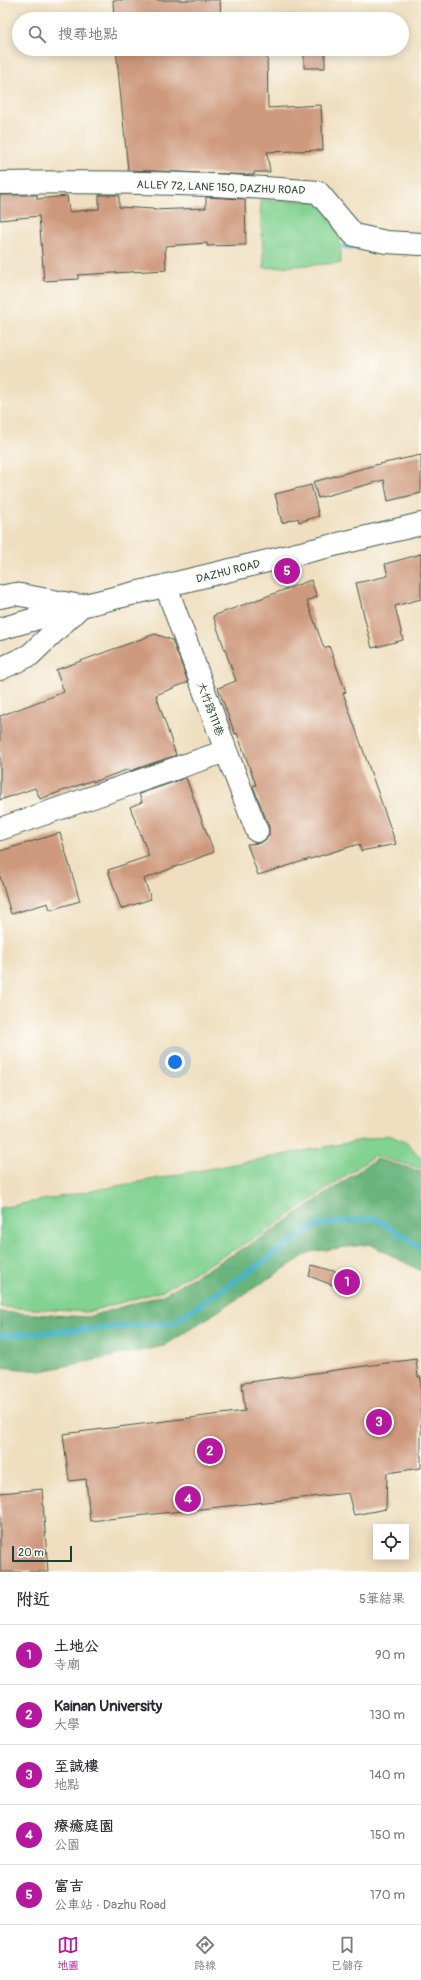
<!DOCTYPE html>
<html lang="zh-TW">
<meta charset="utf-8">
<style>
:root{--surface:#fff;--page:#f2f2f3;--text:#2b2b33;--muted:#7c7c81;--line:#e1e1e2;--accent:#b5179e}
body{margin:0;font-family:Pangolin,"LXGW WenKai TC",sans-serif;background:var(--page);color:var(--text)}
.controls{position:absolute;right:12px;bottom:12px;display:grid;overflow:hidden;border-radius:0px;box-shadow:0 2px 10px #0003}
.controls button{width:36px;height:36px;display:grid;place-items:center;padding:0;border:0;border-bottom:1px solid var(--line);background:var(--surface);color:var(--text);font:20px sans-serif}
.scale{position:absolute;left:12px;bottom:10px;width:60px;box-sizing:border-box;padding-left:4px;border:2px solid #1f3d34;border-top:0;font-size:11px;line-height:14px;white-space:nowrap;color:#1f3d34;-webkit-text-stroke:3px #fdfcf7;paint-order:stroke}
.you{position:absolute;left:175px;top:1062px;width:14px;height:14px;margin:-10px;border:3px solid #fff;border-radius:50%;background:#1a73e8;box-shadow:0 0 0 6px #1a73e833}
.badge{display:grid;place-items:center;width:26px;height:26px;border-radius:50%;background:var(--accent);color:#fff;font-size:13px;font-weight:700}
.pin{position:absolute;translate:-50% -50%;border:2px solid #fff;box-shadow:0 1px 4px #0006}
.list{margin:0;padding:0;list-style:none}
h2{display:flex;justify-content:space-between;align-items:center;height:52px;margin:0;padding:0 16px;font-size:17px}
h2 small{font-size:13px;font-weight:400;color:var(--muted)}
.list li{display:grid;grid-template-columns:26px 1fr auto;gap:12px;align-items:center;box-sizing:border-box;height:60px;padding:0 16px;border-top:1px solid var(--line)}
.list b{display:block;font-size:15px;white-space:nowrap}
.list p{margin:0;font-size:13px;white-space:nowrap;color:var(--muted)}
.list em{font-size:13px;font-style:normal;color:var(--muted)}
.icon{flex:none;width:22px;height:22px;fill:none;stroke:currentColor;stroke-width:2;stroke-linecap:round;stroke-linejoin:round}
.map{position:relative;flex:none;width:421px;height:1572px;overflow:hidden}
.search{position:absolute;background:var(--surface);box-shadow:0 2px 10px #0003;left:12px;right:12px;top:12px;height:44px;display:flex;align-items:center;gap:10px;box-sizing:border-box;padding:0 14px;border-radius:22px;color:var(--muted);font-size:15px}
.sheet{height:352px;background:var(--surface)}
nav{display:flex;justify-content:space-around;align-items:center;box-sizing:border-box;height:56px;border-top:1px solid var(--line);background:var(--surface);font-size:11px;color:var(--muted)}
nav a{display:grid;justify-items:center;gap:2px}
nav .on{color:var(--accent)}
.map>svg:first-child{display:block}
</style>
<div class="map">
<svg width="421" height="1572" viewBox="0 0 421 1572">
<rect width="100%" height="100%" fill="#fdfcf7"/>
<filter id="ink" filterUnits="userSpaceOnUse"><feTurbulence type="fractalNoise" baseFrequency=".025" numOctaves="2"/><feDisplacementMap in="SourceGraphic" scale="8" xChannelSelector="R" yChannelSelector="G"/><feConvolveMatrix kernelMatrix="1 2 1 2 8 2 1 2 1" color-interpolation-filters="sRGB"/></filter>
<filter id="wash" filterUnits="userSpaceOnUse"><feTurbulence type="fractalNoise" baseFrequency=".012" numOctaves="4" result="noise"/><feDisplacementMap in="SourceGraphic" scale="16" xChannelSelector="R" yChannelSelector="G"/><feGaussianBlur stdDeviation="0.9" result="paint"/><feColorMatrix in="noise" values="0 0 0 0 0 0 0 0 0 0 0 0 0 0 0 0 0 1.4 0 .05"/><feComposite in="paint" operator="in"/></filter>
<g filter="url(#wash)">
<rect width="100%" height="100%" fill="#efdfc0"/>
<!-- green -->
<path fill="#82d292" stroke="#508863" d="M260 200 320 201 340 227 341 263 264 268Z
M389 1135 407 1143 421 1158V1168L374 1156 268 1230 162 1291 87 1312 0 1307V1208Z"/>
<!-- forest -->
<path fill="#69b47c" stroke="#447858" d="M376 1159 421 1171V1271L370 1244 310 1252 164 1346 41 1371 0 1367V1312L87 1317 163 1295 266 1235Z"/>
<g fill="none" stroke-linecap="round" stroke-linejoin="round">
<!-- stream -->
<path stroke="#4ab5c7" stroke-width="6" d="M345 246 364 247
M0 1336 173 1323 317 1225 375 1218 421 1248"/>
</g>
<g id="blocks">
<!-- building -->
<path fill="#ce987b" d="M113 0H220L221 19H114Z
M116 49H267L268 108 321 105 323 150 267 152 270 172H254V175L128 170Z
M304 49H325V68H304Z
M0 195H37V199L67 196 69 212 99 209V195H119V207L153 209V210L206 208V197L245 199 246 245 207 246V243L165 246 166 270 78 275V279L44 281 39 216 0 220Z
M421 455V493L388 501 384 480 318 498 313 482 375 465Z
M311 485 319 516 299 522 298 518 282 523 275 494Z
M421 554V599L395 606 403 640 372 648 356 583 388 576 385 564Z
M311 580 317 597 307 601 324 648 329 646 346 692 343 693 396 844 361 851 359 844 258 875 247 844 261 843 266 839 269 836V827L253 786 256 785 237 733 235 734 218 688 236 681 213 616Z
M155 634 172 640 188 682 156 695 176 755 130 771 129 769 93 782V780L40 799 35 788 0 800V716L64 692 56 670Z
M186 778 214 852 144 879 151 899 121 909 108 870 149 856 130 807 142 802 139 794Z
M60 833 80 901 50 910 48 903 11 914 0 876V851Z
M312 1265 359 1278 353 1293 309 1276Z
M416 1359 418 1377H421V1468L387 1473 386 1509 354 1515 348 1493 90 1521 86 1479 69 1481 63 1434 245 1411 242 1383Z
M42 1489 48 1572H0V1493Z"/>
</g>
</g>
<g filter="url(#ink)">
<use href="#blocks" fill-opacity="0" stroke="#3e5549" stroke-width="1"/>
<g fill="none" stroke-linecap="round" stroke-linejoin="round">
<!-- minor casing -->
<g stroke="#3e5549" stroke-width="24">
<path id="minor" d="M0 183C106 181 213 183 318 192L354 235 386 242 421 244
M166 586 226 751 257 831
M0 597 15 594 81 606
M0 669 30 655 81 606
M0 829 226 751"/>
</g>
<!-- major casing -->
<g stroke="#3e5549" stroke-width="24">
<path id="major" d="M0 629 81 606 421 524"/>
</g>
<!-- minor -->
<use href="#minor" stroke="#fff" stroke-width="22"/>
<!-- major -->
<use href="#major" stroke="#fff" stroke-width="22"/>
</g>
</g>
<g text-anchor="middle" stroke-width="4" stroke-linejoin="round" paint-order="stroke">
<!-- street labels -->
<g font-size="11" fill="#1f3d34" stroke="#fdfcf7">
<text transform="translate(221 187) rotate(2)" y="4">ALLEY 72, LANE 150, DAZHU ROAD</text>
<text transform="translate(228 571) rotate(-14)" y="4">DAZHU ROAD</text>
<text transform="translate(211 709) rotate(70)" y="4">大竹路111巷</text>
</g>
</g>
</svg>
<div class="controls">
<button><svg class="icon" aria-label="locate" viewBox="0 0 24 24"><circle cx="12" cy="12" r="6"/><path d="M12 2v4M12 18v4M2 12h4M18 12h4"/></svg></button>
</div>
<div class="scale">20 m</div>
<div class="you"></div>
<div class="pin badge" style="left:347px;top:1282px">1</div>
<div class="pin badge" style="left:210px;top:1451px">2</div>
<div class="pin badge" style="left:379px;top:1422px">3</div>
<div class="pin badge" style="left:188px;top:1499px">4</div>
<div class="pin badge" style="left:287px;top:571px">5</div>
<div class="search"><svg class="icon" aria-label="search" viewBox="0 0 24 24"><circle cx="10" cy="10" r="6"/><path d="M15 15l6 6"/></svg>搜尋地點</div>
</div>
<section class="sheet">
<h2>附近<small>5筆結果</small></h2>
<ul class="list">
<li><span class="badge">1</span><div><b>土地公</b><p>寺廟</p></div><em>90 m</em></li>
<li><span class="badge">2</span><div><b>Kainan University</b><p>大學</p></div><em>130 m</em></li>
<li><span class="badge">3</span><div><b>至誠樓</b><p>地點</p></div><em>140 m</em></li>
<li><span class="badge">4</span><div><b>療癒庭園</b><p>公園</p></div><em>150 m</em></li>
<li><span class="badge">5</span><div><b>富吉</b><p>公車站 · Dazhu Road</p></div><em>170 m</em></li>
</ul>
</section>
<nav>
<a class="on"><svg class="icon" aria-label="map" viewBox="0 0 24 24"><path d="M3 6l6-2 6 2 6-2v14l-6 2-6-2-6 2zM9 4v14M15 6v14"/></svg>地圖</a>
<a><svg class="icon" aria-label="directions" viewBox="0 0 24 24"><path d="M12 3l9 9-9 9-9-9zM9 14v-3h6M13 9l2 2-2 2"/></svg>路線</a>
<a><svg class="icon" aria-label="saved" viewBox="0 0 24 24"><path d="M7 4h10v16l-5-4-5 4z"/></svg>已儲存</a>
</nav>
